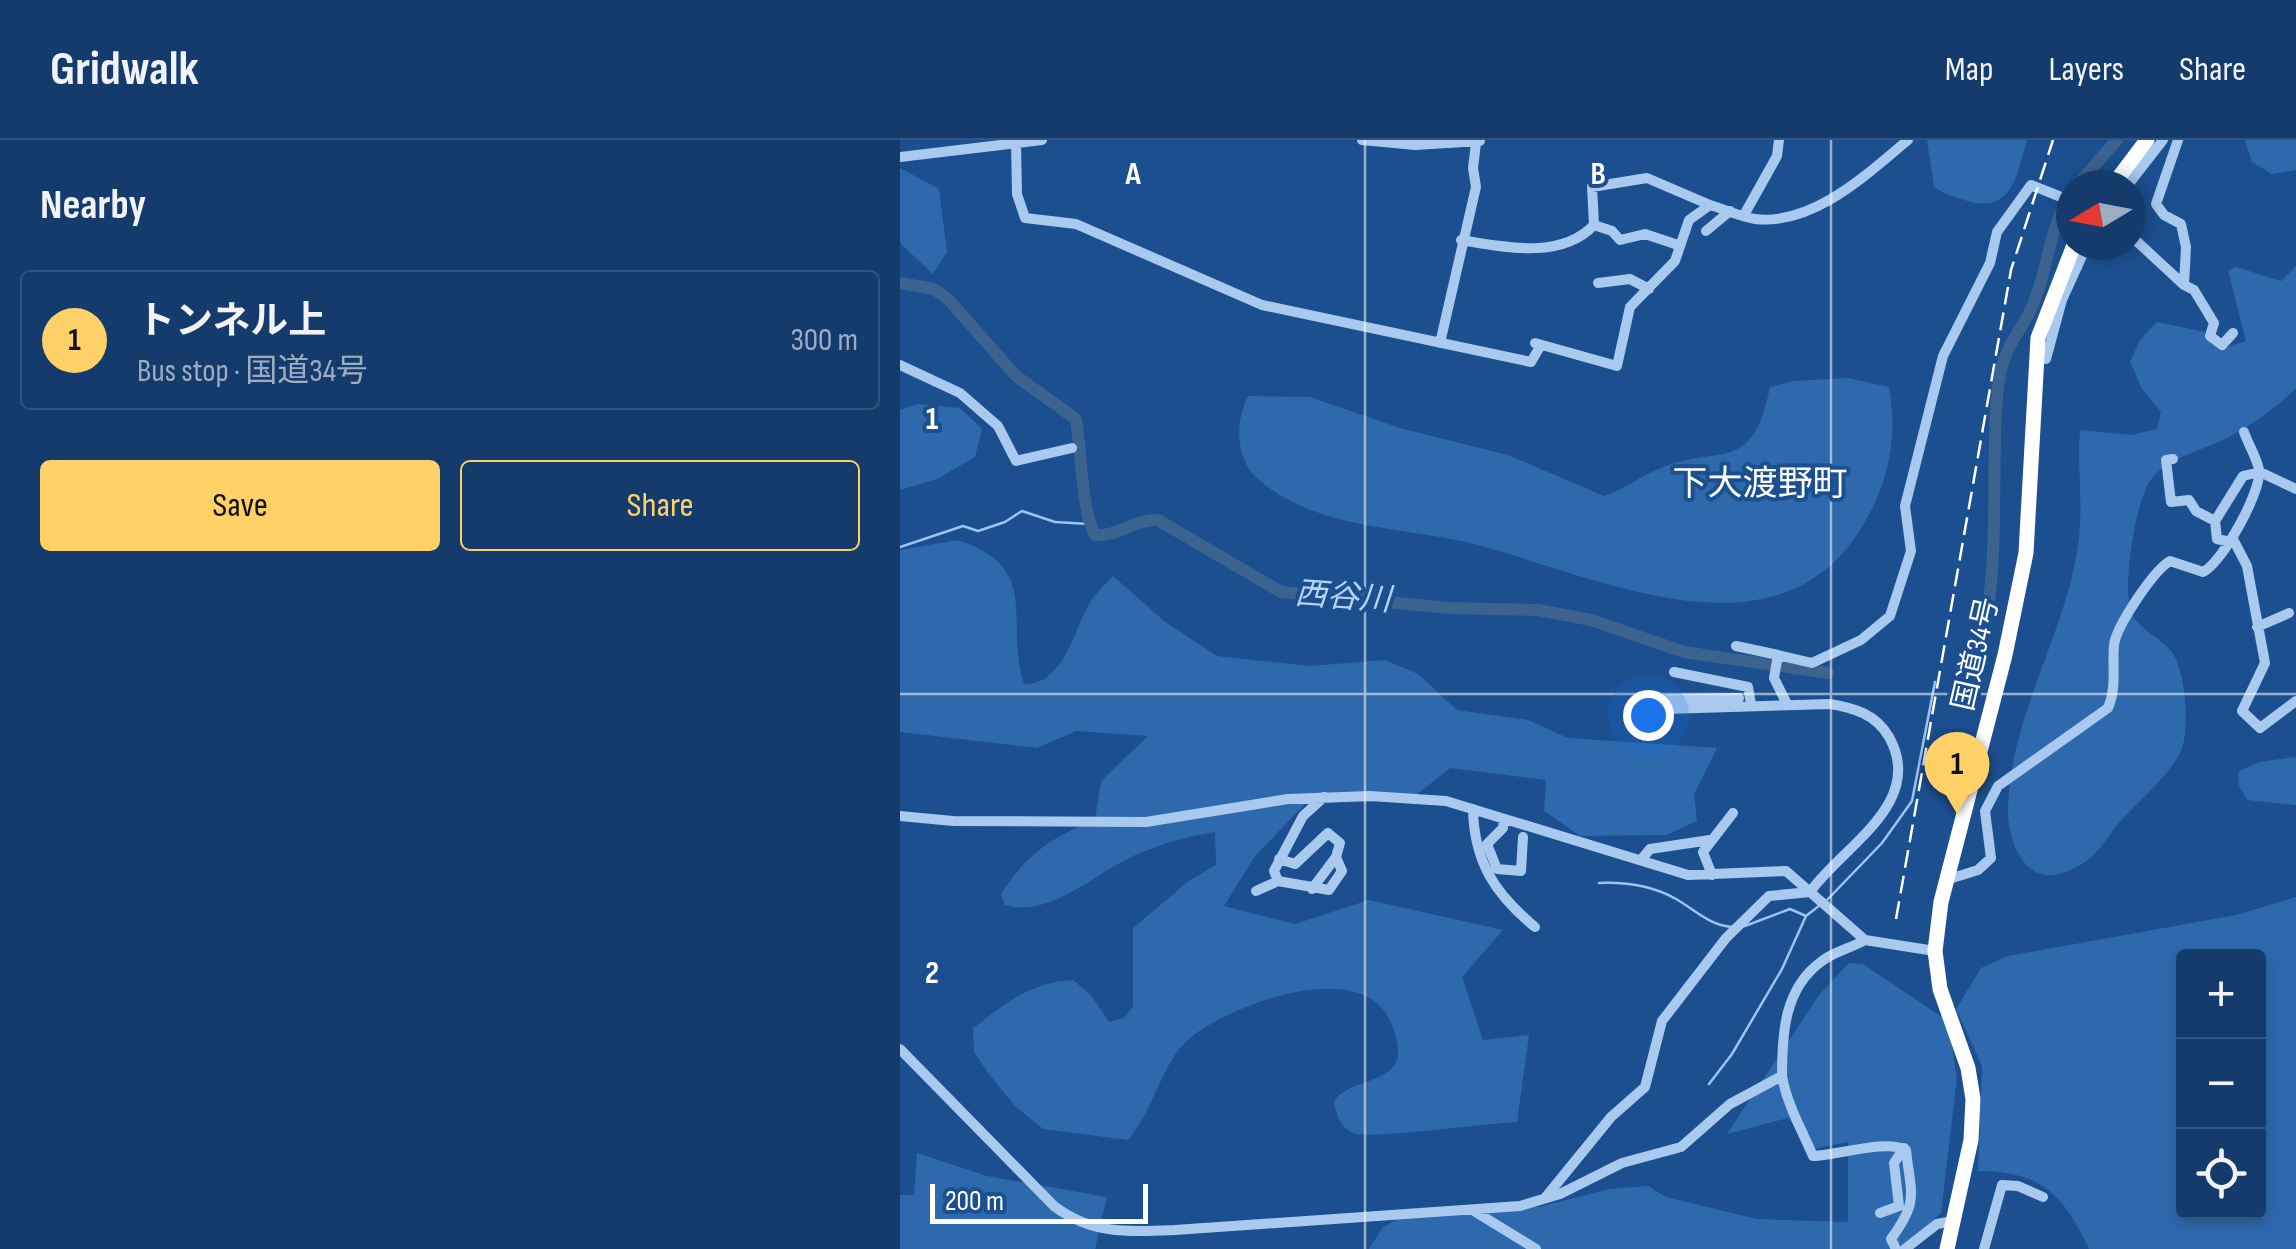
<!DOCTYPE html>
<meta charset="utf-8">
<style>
:root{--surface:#143b6b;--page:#1d4271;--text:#f1f3f6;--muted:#9dadc1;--line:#33557e;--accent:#ffd166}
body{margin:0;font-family:"Sofia Sans Condensed","Noto Sans JP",sans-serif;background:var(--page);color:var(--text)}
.controls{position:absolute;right:30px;bottom:30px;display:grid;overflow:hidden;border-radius:10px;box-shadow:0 5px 15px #0003}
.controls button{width:90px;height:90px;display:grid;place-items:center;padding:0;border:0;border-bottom:2px solid var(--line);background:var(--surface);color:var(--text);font:50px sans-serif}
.compass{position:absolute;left:1156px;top:30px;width:90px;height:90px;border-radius:50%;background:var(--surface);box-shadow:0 5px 15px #0003;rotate:260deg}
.scale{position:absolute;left:30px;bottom:25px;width:218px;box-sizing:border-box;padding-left:10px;border:5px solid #fff;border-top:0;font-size:28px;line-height:35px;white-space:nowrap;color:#fff;-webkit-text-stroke:8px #1b4f8f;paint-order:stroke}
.you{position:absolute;left:748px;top:575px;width:35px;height:35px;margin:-25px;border:8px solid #fff;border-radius:50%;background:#1a73e8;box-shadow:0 0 0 15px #1a73e833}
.badge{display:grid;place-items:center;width:65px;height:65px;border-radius:50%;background:var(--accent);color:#111;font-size:32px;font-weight:700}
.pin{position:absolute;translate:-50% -82px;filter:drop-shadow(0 2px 5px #0008)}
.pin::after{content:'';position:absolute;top:52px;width:35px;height:30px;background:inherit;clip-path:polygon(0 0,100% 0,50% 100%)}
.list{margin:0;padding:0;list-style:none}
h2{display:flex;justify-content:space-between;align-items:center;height:130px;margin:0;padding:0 40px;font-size:42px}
h2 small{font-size:32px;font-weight:400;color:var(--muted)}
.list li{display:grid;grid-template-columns:65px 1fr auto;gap:30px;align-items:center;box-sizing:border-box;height:140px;margin:0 20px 20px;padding:0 20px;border:2px solid var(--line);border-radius:10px}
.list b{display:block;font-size:38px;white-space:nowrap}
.list p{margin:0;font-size:32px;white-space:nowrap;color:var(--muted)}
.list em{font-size:32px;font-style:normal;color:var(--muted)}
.actions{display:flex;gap:20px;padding:30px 40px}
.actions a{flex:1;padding:22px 0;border:2px solid var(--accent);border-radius:10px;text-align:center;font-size:35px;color:var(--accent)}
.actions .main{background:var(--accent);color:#111}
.icon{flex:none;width:55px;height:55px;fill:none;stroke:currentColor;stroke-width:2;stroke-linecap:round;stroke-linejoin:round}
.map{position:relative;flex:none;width:1396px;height:1109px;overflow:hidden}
header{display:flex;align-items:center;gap:60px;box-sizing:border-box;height:140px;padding:0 50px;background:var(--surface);border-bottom:2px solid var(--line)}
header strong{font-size:48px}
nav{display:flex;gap:55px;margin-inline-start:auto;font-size:35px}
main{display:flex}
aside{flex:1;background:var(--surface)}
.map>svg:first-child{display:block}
</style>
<header>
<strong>Gridwalk</strong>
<nav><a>Map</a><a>Layers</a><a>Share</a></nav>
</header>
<main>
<aside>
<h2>Nearby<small></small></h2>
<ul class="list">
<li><span class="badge">1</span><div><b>トンネル上</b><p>Bus stop · 国道34号</p></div><em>300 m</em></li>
</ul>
<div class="actions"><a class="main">Save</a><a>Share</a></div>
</aside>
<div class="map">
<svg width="1396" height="1109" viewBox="0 0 1396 1109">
<rect width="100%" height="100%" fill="#1b4f8f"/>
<!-- green -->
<path fill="#2e69ad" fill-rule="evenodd" d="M1027 0H1127C1117 33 1113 72 1071 62 1057 58 1046 55 1034 47Z
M1345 0H1396V30L1372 34 1352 22Z
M0 28 39 49 47 112 33 134 0 103Z
M1396 126V248C1376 268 1353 284 1329 297 1305 310 1266 317 1250 341 1235 364 1221 450 1232 475 1239 488 1261 499 1271 511 1286 529 1291 593 1280 613 1262 646 1227 668 1206 700 1195 717 1179 729 1159 734 1123 743 1107 698 1108 668 1110 574 1169 489 1179 397 1183 362 1177 326 1180 290L1231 295 1257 289 1261 272 1241 247 1230 222 1240 200 1257 182 1305 192 1319 209 1346 201 1328 130 1336 127 1381 141Z
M948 238 989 247C998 297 989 342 963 385 879 528 697 436 574 404 503 386 418 391 358 339 335 319 335 281 348 256L410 257 500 288 608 315 704 356C723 350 736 339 754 331 817 301 851 340 870 247L893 241Z
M18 264 60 268 82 289 75 317 37 339 0 350V270Z
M58 400C143 429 104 479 124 544 165 545 174 488 191 461 197 452 206 444 213 436L264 481 317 516 410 526 485 520 518 534 557 570 628 580 668 598 817 608 794 654 797 681 766 695 680 696 644 671 646 640 550 628 510 660 405 664 355 716 324 766 395 784 469 760 603 790 562 837 583 900 629 895 617 982C589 983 467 1000 453 993 440 987 436 974 434 961 449 940 485 944 496 922 501 912 496 896 492 885 466 814 334 863 291 897 262 920 254 971 228 1000L143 989 114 965 89 934 74 912 73 888C107 863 130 842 173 840L191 855 209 882 224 878 233 867V788L290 740 316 725 315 692C289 696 264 703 240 713 199 729 152 779 105 765L101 754C128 712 151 699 195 679L201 641 248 596 176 591 137 608 0 592V410Z
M1396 617V665L1347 660 1339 646 1338 632 1359 622Z
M1396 757V1109H1189C1163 1054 1141 1031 1078 1031L1082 926 1056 869 1081 828 1108 816 1336 775ZM1284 816H1358V1072H1284Z
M949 823 963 824 1048 881 1057 938 1041 1073 1002 1109H469L483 1087 515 1070 638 1067 710 1049 748 1046 766 1057 857 1079 948 1082V1002L911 1009 888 978 827 994 919 855Z
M17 1013 87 1036 207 1057 195 1109H0V1055H14Z"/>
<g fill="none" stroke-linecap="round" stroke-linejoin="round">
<!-- stream -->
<path stroke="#9cc4f0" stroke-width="2.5" d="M0 407 63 386 78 391 105 382 122 371 155 382 189 384
M699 743C724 742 753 746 776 759 795 770 809 785 832 787
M927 760 982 703 1012 661 1035 542
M845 786 890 769 906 776
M809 944 832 914 882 829 906 776 920 765"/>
<!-- river -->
<path stroke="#3c6290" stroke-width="12" d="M1177 45 1217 0
M0 143 34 149 48 159 116 236 176 279C181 309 182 373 195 395 218 397 235 379 258 380L381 452 549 468 638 470 691 480 784 512 928 533
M1057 544C1113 491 1084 306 1101 230 1107 203 1125 186 1134 162 1149 125 1149 87 1171 53"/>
<!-- minor -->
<path stroke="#a9c9ee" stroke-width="10" d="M462 0 515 5 580 1
M1278 0 1256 64 1264 75 1281 84 1286 107 1284 145 1294 150 1314 183 1310 196 1322 205 1333 193
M116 3 117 54 125 78 176 84 362 165 631 222 641 205
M0 17 142 0
M1228 45 1263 0
M844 75 877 16 879 0
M694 85 692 47 747 38 810 65
M806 91 830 71
M1231 96 1284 145
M561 100C603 107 661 120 694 85L712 91 720 100 745 94 778 105
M698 143 730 139 749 149
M540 203 576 47 573 28 576 3
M635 203 717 226 730 167 775 121 789 80 810 65C824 69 841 77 855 79 913 86 967 34 1008 0
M1146 219 1162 160 1187 105
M0 225 60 253 98 286 116 321 172 308
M1273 319 1266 320 1271 362 1289 360 1296 371 1315 381 1317 399 1331 402
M1315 381 1343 336 1360 332 1396 349
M1333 399 1347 426 1365 523 1342 571 1360 588 1396 561
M1357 487 1389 473
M836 506 878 515 874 538 887 564
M878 515 912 523 961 500 990 476 1011 411 1005 366 1043 216 1090 123 1097 92 1131 45 1171 61
M774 532 848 547 851 564
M767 559 839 558
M766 569 930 564C954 568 976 574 989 597 1026 663 943 706 910 752
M573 669C574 722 595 754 635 787
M0 676 53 681 246 682 388 659 470 656 546 661 788 735 886 731 965 800 1035 811
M604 679 603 688 587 704 597 729 621 731 623 697
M379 719 395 724 428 693 440 703 436 717
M741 720 750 709 810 700
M812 735 803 712 833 673
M1046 740 1078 730 1091 718 1085 671 1098 646 1208 568C1217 547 1212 527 1214 505 1216 487 1253 431 1270 421L1303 432C1322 423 1362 351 1359 330 1357 318 1348 304 1344 292
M412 749 436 717 442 731 429 750 378 741 374 731 403 676 424 657
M356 751 378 741
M0 909 154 1066C192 1095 230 1092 275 1090L620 1066 660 1054 722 1023 781 1007 830 964 882 936C882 894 884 848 922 821 934 812 951 808 965 800
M882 936C887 965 902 990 913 1016 939 1015 987 999 1006 1010 1011 1055 1019 1061 991 1099L996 1109
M645 1058 711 977 745 947 762 881 826 798 869 756 910 752
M574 1071 636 1109
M980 1073 999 1066 994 1023 1004 1008
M1005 1109 1037 1084 1053 1081
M1084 1109 1102 1045 1118 1046 1143 1057"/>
<!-- highway -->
<path stroke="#fff" stroke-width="15" d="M1213 45 1247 0
M1047 1109 1071 1000 1073 959 1068 928 1040 849 1035 811 1041 762 1105 515 1126 413 1138 198 1174 105"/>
<!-- rail -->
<path stroke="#fff" stroke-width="2.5" stroke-dasharray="18 8" stroke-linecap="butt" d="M996 779 1111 130 1153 0"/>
</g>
<!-- grid -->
<path fill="none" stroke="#fff" stroke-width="2.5" stroke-opacity="0.55" d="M465 0V1109M931 0V1109M0 554H1396"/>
<g text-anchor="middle" stroke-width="8" stroke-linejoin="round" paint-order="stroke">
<!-- street labels -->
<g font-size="30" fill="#fff" stroke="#1b4f8f">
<text transform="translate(1075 514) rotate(-77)" y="10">国道34号</text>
</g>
<!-- water labels -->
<g font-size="32" font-style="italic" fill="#b5d3f5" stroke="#1b4f8f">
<text transform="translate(443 456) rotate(4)" y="11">西谷川</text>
</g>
<!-- quarter labels -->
<g font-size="35" fill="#fff" stroke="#1b4f8f">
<text x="860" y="355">下大渡野町</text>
</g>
</g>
<g font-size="32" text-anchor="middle" font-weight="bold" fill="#fff" stroke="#1b4f8f" stroke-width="8" stroke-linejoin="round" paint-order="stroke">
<text x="233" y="44">A</text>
<text x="698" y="44">B</text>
<text x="32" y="289">1</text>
<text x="32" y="843">2</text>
</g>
</svg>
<div class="controls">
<button>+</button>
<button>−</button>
<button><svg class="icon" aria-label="locate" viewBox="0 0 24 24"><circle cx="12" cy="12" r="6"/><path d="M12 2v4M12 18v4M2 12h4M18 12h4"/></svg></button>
</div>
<svg class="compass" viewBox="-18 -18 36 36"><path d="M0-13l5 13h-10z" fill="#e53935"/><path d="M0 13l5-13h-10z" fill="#9dadc1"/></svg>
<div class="scale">200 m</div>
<div class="you"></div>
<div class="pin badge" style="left:1057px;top:674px">1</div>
</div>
</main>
